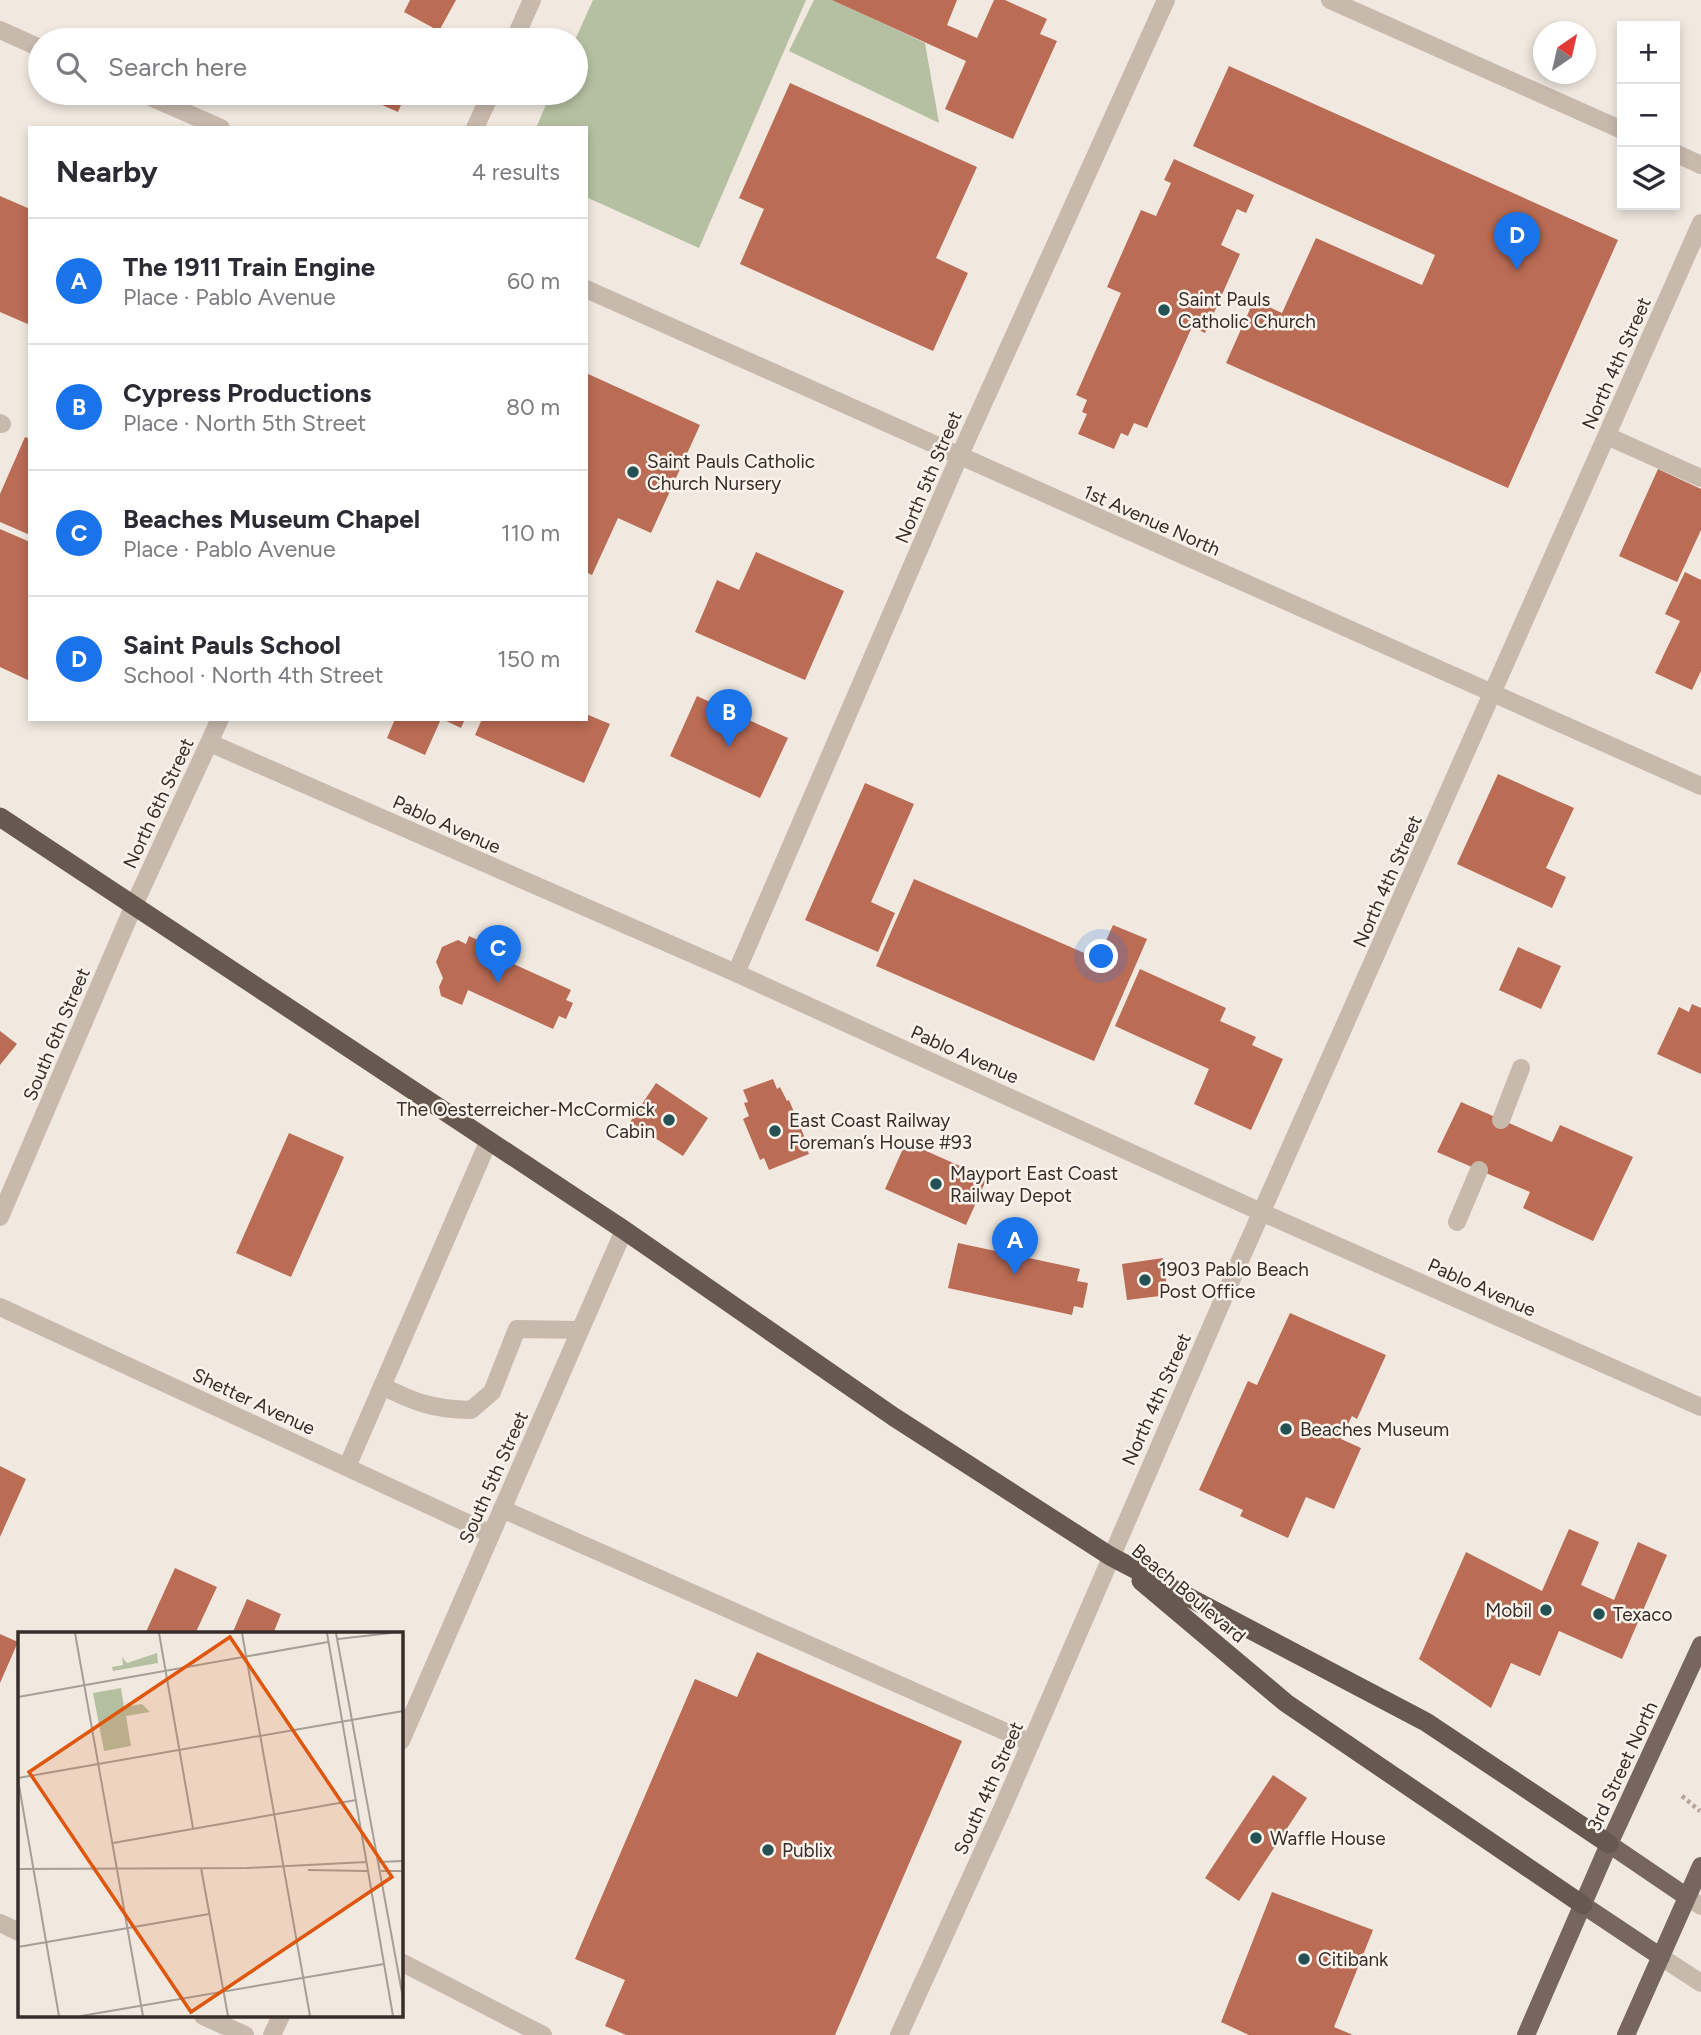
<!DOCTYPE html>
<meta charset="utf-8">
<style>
:root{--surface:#fff;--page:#f7f7f7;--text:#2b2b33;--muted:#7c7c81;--line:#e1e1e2;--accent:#1a73e8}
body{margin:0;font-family:Figtree,sans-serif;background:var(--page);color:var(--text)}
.controls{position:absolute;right:21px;top:21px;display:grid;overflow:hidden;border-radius:0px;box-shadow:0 4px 10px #0003}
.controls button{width:63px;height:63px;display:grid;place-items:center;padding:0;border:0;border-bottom:2px solid var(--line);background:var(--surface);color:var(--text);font:35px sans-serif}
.compass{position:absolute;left:1533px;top:21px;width:63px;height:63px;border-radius:50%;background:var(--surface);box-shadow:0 4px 10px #0003;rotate:34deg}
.you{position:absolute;left:1102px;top:957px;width:24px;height:24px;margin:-18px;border:5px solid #fff;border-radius:50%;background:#1a73e8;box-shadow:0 0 0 10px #1a73e833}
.badge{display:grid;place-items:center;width:46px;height:46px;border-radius:50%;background:var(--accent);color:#fff;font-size:23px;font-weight:700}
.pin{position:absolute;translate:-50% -58px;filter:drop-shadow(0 2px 4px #0008)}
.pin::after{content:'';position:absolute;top:37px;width:24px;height:21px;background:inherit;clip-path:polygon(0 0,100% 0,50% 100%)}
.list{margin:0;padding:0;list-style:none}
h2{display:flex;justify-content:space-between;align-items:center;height:91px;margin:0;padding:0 28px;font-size:30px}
h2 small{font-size:23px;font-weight:400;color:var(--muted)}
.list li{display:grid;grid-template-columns:46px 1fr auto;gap:21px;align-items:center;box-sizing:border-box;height:126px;padding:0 28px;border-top:2px solid var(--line)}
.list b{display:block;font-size:26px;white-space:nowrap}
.list p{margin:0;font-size:23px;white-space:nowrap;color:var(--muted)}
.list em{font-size:23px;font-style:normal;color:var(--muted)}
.icon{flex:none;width:38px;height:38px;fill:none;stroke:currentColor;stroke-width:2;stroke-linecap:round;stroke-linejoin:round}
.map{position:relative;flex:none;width:1701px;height:2035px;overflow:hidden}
.search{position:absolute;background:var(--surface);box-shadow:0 4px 10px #0003;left:28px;top:28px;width:560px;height:77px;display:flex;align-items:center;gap:18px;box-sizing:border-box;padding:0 24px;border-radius:38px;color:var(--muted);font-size:26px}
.panel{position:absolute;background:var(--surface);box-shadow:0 4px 10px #0003;left:28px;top:126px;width:560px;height:595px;border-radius:0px}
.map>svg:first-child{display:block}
</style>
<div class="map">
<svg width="1701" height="2035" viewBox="0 0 1701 2035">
<rect width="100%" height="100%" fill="#f1e9e0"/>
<!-- green -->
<path fill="#b5bfa1" d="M593 0H806L699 248 586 197V128H536L551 93H576L575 40Z
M814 0H833L925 43 939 123 789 51Z"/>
<!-- building -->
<path fill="#ba6c55" d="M410 0H456L439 31 404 12Z
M832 0H957L947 25 977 38 994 0H1005L1047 19 1040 34 1057 41 1013 139 945 109 966 61Z
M378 33 396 40H375Z
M1229 66 1618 240 1508 488 1226 363 1254 300 1282 313 1316 238 1422 285 1435 255 1193 146Z
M790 83 977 167 936 258 968 273 933 351 740 264 764 209 739 198Z
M355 93H406L398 112Z
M1174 159 1254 195 1246 213 1237 209 1221 245 1240 254 1205 333 1192 327 1147 428 1134 423 1128 436 1121 433 1114 449 1078 434 1087 414 1082 412 1087 400 1076 395 1121 293 1107 287 1141 210 1156 216 1171 183 1164 180Z
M0 196 30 209V325L0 312Z
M586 373 700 425 651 533 618 518 592 575 586 572Z
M25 437 30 439V535L0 522V494Z
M1658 469 1701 489V530L1677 582 1619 556Z
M0 529 30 542V681L0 667Z
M756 552 844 591 805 680 695 632 717 580 739 590Z
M1685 572 1701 580V671L1692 690 1655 673 1680 621 1665 614Z
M697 696 788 738 760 798 670 756Z
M586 714 610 724 584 783 475 735 482 719H586Z
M395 719H441L425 755 387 738Z
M442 719H465L461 728Z
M1498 774 1574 808 1546 868 1566 877 1552 908 1457 864Z
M865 783 914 804 871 902 895 913 878 952 805 920Z
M914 879 1098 959 1113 925 1147 939 1094 1061 876 966Z
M469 936 491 946 487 952 571 990 566 1000 573 1003 566 1019 559 1016 553 1029 468 990 462 1005 441 996 439 987 443 978 436 962 442 947 458 940 466 944Z
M1518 947 1561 966 1541 1009 1499 990Z
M1140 969 1226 1008 1220 1021 1256 1037 1252 1045 1283 1059 1251 1130 1194 1104 1209 1069 1115 1026Z
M1692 1004 1701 1008V1074L1657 1054 1679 1007 1689 1012Z
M0 1031 17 1044 0 1065Z
M773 1079 777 1089 780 1087 787 1101 789 1100 807 1143 805 1145 809 1154 769 1170 764 1158 760 1160 743 1119 749 1116 744 1103 748 1102 743 1090Z
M656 1083 708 1118 683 1156 630 1122Z
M1461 1102 1552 1142 1560 1125 1633 1157 1593 1241 1523 1208 1530 1192 1437 1152Z
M289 1133 344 1157 291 1277 236 1253Z
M906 1142 987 1178 966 1225 885 1189Z
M958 1243 1080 1269 1077 1281 1088 1283 1083 1308 1074 1306 1072 1315 948 1288Z
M1163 1258 1168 1295 1127 1300 1122 1264Z
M1290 1313 1386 1355 1357 1419 1352 1416 1341 1439 1361 1448 1334 1509 1306 1497 1288 1538 1240 1516 1243 1510 1199 1490 1248 1381 1257 1385Z
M0 1466 26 1479 0 1537Z
M1569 1529 1599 1542 1581 1585 1614 1600 1638 1542 1667 1555 1622 1659 1559 1631 1540 1676 1511 1663 1491 1708 1419 1659 1466 1552 1542 1591Z
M175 1568 217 1587 195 1634H145Z
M247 1599 281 1614 273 1634H232Z
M0 1634 18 1642 0 1683Z
M757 1652 962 1741 835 2035H626L605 2026 625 1980 575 1959 695 1679 737 1697Z
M1273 1775 1307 1798 1239 1901 1205 1878Z
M1272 1892 1373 1930 1334 2027 1353 2035H1249L1221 2022Z"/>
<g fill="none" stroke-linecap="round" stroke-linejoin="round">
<!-- path -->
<path stroke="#b4a397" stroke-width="4.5" stroke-dasharray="3.5 3.5" stroke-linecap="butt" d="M1682 1796 1700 1811"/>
<!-- service -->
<path stroke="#c8b9ad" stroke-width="18" d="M0 423 2 424
M1607 436 1701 478
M1501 1120 1521 1068
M1457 1222 1479 1170
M382 1386C416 1403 433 1409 471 1410L492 1392 517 1329 580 1330
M347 1467 489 1140
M502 1509 1031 1743
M401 1962 543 2035"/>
<!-- minor -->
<path stroke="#c8b9ad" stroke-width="18" d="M1330 0 1622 130
M0 30 40 48
M514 40 532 0
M141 93 221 128
M475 128 491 93
M1675 153 1701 165
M586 289 1701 786
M210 743 736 973 1261 1212 1701 1407
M736 973 959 457 1166 0
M0 1217 134 905 220 719
M0 1307 491 1534
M401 1741 624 1230
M0 1923 19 1932
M203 2016 245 2035
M272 2035 281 2016
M899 2035 1003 1807 1234 1274 1701 223"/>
<!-- tertiary -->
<path stroke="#c8b9ad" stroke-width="18" d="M1687 1897 1701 1906
M1661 1957 1701 1983"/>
<!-- primary -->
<path stroke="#77665e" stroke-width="18" d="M1609 1844 1687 1897
M1583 1905 1661 1957
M1526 2035 1609 1844 1701 1645
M1626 2035 1701 1866"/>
<!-- trunk -->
<path stroke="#675850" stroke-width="19" d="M0 817 624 1230 894 1417 1110 1556 1426 1722 1609 1844
M1141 1581 1286 1703 1583 1905"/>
</g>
<!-- markers -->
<g fill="#245254" stroke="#f9f3ec" stroke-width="2.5">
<circle cx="1164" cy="310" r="7"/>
<circle cx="633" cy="472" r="7"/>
<circle cx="669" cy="1120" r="7"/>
<circle cx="775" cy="1131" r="7"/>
<circle cx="936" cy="1184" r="7"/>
<circle cx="1145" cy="1280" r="7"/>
<circle cx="1286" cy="1429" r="7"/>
<circle cx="1546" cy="1610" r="7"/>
<circle cx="1599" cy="1614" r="7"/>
<circle cx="1256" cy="1838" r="7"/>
<circle cx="768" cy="1850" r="7"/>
<circle cx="1304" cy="1959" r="7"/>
</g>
<g text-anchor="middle" stroke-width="5" stroke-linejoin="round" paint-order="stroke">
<!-- poi labels -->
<g font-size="19" fill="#372e2b" stroke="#f9f3ec" text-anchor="start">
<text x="1178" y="306">Saint Pauls<tspan x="1178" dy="22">Catholic Church</tspan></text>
<text x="647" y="468">Saint Pauls Catholic<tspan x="647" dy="22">Church Nursery</tspan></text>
<text x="655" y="1116" text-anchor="end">The Oesterreicher-McCormick<tspan x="655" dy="22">Cabin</tspan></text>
<text x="789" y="1127">East Coast Railway<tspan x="789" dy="22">Foreman’s House #93</tspan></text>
<text x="950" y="1180">Mayport East Coast<tspan x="950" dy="22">Railway Depot</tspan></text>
<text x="1159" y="1276">1903 Pablo Beach<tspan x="1159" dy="22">Post Office</tspan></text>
<text x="1300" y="1436">Beaches Museum</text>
<text x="1532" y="1617" text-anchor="end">Mobil</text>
<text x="1613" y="1621">Texaco</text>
<text x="1270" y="1845">Waffle House</text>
<text x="782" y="1857">Publix</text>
<text x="1318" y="1966">Citibank</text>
</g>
<!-- street labels -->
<g font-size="19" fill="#372e2b" stroke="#f9f3ec">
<text transform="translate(1616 363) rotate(-66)" y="7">North 4th Street</text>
<text transform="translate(928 477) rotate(-67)" y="7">North 5th Street</text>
<text transform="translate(1152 520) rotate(24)" y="7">1st Avenue North</text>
<text transform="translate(158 803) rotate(-65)" y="7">North 6th Street</text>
<text transform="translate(447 824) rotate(24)" y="7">Pablo Avenue</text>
<text transform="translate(1387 881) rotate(-66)" y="7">North 4th Street</text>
<text transform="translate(56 1034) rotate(-67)" y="7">South 6th Street</text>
<text transform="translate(965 1054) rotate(24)" y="7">Pablo Avenue</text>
<text transform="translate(1482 1287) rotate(24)" y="7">Pablo Avenue</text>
<text transform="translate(1156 1399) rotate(-66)" y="7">North 4th Street</text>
<text transform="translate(254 1401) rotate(25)" y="7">Shetter Avenue</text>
<text transform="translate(493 1477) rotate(-66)" y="7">South 5th Street</text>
<text transform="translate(1189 1593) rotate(40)" y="7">Beach Boulevard</text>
<text transform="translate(1622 1766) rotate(-65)" y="7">3rd Street North</text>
<text transform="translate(988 1788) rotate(-66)" y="7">South 4th Street</text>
</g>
</g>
<!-- overview -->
<g transform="translate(18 1632)">
<rect width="385" height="385" fill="#f1e9e0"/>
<path d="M139 21 140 31 95 39 94 35 105 33 104 25 109 31ZM103 56 106 75 124 72 132 80 108 84 113 114 86 119 75 61Z" fill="#b5bfa1"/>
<path fill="none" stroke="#a79e98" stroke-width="2" d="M57 1 125 384M141 1 175 196M224 1 292 384M309 1 375 384M318 1 385 366M320 7 373 1M0 65 310 10M0 146 385 79M0 148 41 384M95 211 338 168M361 230 385 229M183 236 210 384M0 237 229 236 348 230M290 238 349 239M363 239H385M0 315 191 282M63 384 366 332"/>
<path fill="#df570e" fill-opacity="0.15" stroke="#df570e" stroke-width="3.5" d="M212 5 374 245 173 380 11 140Z"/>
<rect width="385" height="385" fill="none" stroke="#372e2b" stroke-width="3.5"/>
</g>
</svg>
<div class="controls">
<button>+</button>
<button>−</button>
<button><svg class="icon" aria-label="layers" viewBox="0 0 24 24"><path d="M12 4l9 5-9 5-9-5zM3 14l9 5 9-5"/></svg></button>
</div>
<svg class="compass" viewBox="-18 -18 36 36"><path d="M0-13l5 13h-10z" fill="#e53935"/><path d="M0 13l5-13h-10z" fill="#7c7c81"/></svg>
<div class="you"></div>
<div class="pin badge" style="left:1015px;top:1275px">A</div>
<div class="pin badge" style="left:729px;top:747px">B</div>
<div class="pin badge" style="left:498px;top:983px">C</div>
<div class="pin badge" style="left:1517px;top:270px">D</div>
<div class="search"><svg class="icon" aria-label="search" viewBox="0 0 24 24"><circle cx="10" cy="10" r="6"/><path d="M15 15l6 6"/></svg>Search here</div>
<section class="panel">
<h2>Nearby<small>4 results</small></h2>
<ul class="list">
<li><span class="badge">A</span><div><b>The 1911 Train Engine</b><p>Place · Pablo Avenue</p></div><em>60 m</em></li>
<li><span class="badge">B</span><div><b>Cypress Productions</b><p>Place · North 5th Street</p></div><em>80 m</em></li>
<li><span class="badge">C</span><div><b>Beaches Museum Chapel</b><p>Place · Pablo Avenue</p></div><em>110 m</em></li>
<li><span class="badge">D</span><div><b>Saint Pauls School</b><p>School · North 4th Street</p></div><em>150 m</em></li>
</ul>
</section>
</div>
